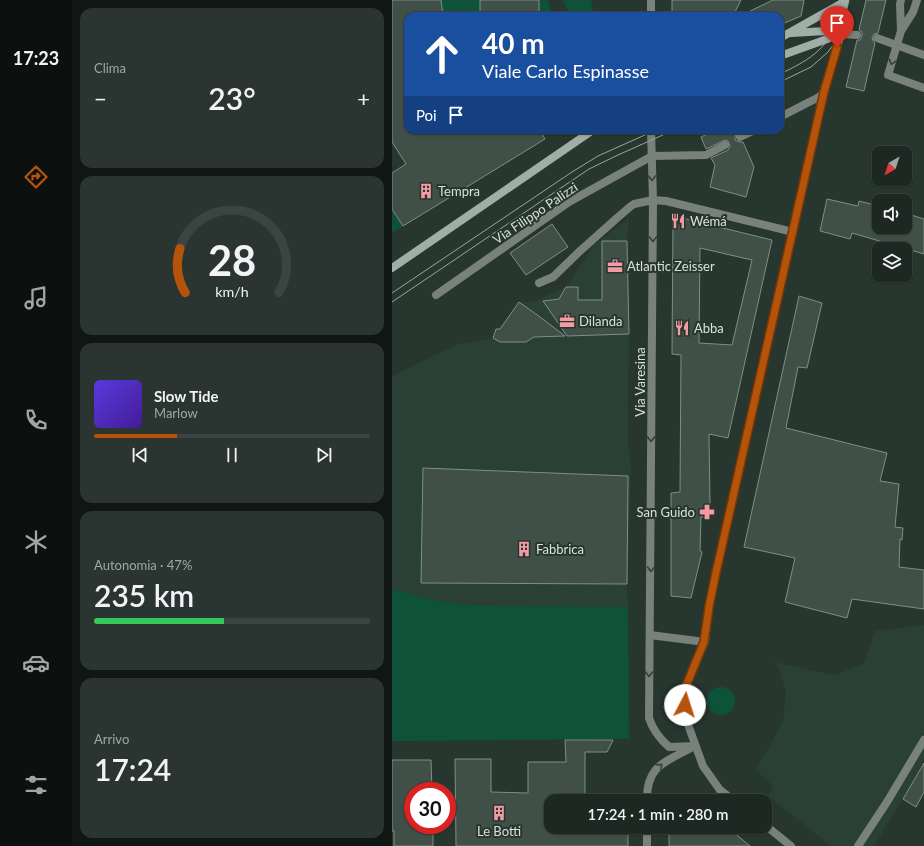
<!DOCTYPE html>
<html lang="it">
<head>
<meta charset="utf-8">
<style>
  body { margin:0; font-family:Lato,sans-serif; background:#2a3430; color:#f1f3f6; height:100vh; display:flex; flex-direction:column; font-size:15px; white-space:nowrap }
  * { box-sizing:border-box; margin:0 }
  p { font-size:13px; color:#a0a6a6 }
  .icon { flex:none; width:22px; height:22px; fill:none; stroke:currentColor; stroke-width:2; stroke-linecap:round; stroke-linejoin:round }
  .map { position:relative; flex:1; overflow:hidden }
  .side { display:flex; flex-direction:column; gap:8px; padding:8px; background:#101613; width:320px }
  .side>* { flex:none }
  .top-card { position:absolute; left:12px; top:12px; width:380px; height:122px; border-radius:12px; box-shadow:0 1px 3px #0004,0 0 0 1px #3b4441; background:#1a4fa0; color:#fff; overflow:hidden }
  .needle { width:26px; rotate:219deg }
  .buttons { position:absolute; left:480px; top:146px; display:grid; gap:8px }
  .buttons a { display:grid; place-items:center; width:40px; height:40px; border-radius:8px; background:#1d2823; box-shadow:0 1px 3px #0004,0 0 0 1px #3b4441; font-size:20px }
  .speed { position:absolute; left:12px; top:782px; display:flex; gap:8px; font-size:20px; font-weight:700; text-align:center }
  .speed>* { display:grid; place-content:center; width:52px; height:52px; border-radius:50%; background:#1d2823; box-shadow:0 1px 3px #0004,0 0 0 1px #3b4441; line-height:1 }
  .speed .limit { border:6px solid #d22; background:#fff; color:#111 }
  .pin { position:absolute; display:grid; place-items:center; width:34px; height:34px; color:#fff; margin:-41px -17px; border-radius:50% 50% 50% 0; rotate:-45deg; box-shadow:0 0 4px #0007 }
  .pin .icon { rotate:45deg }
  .me { position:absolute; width:44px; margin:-22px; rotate:5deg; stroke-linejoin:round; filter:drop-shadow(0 0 3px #0008) }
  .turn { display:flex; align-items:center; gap:14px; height:84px; padding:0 12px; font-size:18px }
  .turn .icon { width:52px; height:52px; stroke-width:2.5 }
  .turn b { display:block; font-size:28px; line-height:34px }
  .then { display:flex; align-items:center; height:38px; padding:0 12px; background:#0003; gap:8px; font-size:15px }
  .big { font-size:30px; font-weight:600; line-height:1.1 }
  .side .widget { flex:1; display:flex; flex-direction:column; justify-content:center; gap:6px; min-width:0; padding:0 14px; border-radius:12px; background:#2a3430 }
  .side .dial { align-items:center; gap:0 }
  .dial svg { height:104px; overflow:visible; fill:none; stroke:#3b4441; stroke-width:7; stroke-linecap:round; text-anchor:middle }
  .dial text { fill:#f1f3f6; stroke:none }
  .song { display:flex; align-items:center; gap:12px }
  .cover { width:48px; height:48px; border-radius:6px; background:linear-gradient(135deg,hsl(250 70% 55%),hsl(260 70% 35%)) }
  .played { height:4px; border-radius:2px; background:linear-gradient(90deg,#b45309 30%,#3b4441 30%) }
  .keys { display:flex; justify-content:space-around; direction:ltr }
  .heat { display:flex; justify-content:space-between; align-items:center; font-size:22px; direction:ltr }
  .charge { height:6px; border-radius:3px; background:linear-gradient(90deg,#34c759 47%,#3b4441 0) }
  .trip { position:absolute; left:152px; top:794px; width:228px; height:40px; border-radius:12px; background:#1d2823; box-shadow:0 1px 3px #0004,0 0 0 1px #3b4441; font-weight:600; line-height:40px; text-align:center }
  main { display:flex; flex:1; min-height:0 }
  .tab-bar { display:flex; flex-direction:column; width:72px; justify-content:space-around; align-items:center; background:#0c100e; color:#a0a6a6 }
  .tab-bar .icon { width:28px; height:28px }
  .tab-bar .active { color:#b45309 }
  .tab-bar b { font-size:18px; color:#f1f3f6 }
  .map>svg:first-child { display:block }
  .built { fill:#2a4036 }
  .green { fill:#0e523a }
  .building { fill:#405048; stroke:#7e8f86; fill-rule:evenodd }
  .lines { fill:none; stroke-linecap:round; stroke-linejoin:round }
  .lane { stroke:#79817d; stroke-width:8 }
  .street { stroke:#79817d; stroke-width:8 }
  .secondary { stroke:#a1ada7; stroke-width:8 }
  .tram { stroke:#9aa5a0; stroke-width:1 }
  .oneway { stroke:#33413b }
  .route-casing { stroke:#753606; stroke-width:10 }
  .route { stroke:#b45309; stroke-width:7 }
  .labels { text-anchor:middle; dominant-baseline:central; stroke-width:4; stroke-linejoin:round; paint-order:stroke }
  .poi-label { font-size:13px; fill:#d7e1dc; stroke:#27362f; text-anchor:start }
  .street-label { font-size:13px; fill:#d7e1dc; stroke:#27362f }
</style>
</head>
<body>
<main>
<nav class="tab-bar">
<b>17:23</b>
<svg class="icon active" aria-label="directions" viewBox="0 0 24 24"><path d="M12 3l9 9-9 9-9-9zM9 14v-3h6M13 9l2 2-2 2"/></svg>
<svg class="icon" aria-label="music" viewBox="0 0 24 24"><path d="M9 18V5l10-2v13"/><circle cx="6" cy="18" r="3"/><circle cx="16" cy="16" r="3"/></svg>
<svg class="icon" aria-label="phone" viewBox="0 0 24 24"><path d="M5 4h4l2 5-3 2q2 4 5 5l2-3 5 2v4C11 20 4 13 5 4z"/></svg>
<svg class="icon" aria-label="climate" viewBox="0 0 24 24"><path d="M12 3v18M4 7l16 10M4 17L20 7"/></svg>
<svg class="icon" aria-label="car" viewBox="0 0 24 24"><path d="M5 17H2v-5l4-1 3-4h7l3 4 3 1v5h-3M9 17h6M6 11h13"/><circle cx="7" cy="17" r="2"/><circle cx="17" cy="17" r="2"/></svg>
<svg class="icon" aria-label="filters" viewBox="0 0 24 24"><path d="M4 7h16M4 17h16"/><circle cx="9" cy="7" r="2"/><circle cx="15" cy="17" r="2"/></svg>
</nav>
<section class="side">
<div class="widget"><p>Clima</p>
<div class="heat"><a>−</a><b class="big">23°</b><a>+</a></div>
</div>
<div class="widget dial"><svg viewBox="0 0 100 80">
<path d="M14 69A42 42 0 1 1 86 69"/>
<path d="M14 69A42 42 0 0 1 10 35" stroke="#b45309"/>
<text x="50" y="56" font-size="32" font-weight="700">28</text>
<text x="50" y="72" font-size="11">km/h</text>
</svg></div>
<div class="widget">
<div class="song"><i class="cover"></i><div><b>Slow Tide</b><p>Marlow</p></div></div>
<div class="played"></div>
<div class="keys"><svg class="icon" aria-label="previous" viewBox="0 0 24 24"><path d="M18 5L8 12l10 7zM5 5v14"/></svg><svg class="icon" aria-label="pause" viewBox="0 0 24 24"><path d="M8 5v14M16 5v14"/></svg><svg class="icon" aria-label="next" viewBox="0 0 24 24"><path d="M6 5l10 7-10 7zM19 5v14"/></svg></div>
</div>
<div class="widget"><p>Autonomia · 47%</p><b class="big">235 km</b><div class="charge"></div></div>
<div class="widget"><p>Arrivo</p><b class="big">17:24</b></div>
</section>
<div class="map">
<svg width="532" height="846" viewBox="0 0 532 846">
  <rect width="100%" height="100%" fill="#27362f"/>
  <path class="built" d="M237,218L235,241L237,334L236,409V440L239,466L235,584L236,607L103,606L73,605L37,599L0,589V376L66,344L101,338L104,329H108L127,302L143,301L174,287L202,245Z
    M532,625V760L511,799L482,846H439L376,796L382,787L363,769L373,754L391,721L394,692L387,669L382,662L442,675L472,664L483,631Z"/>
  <path class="green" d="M49,0H88V16H51Z
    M147,0H156L160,16H147Z
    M171,0H199L201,10L185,16H178Z
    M0,209L11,226L0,233Z
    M0,589L37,599L73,605L103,606L236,607L237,739L0,741Z
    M315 701a14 14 0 1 1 28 0a14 14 0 1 1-28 0Z"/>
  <path class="building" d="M0,0H49L51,16H16V130H148L153,139L11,226L0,209V173L14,164L0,142Z
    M88,0H147V16H88Z
    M280,0H349L341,16H280Z
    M381,0H412L409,16L388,25V16H348Z
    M474,0H494L486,33L482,34L480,37L481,41L483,43L472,91L454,87L465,40H468L470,36V32L467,30Z
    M324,130H345L346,132L343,136V140L347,142H351L362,167L354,197L318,187L323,165L319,158L336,150L338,146L336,141L333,140L314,149L309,137Z
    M435,199L466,206L467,201L487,206V227H513V213L532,219V254L460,233L458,239L428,231Z
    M286,217L380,240L336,438L317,434L318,506H316L317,517H309L308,551L310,552L299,598L279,596V493L288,492L289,355L280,354L281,221ZM308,248L360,260L340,345L307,343Z
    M160,224L176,247L134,275L118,253Z
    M210,241H235L237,334L175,336L151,301L167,299L174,287H186V300H210Z
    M407,296L430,303L415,368L406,367L394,428L495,453L488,481L507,484L503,527L511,528L510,540L508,539L507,567L532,570V609L460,599L455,618L393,602L403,558L352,547Z
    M127,302L148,317L173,336L142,337L134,342H108L101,338L104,329H108Z
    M31,468L236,476L235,584L29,583Z
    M173,740H221L215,752H193V801H159V827H236V846H64L63,759H99V792L136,793V762H174Z
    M0,760H39L40,791H21V825H41V846H2V831H0Z
    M532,763V792L524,807L511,799Z
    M277,827H335L358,846H277Z"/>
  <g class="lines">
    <path class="lane" d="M509,0L508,4L509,31
      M525,0L521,12L509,31L496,75L532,88
      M449,34L465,35
      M485,38L532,55
      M388,117L427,97L432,92
      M348,137L363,130
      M147,283L161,277L188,251L225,218L239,206L242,204L261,200
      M44,295L177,202L260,156L314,155L333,145
      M466,846L495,802L532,740"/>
    <path class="street" d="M259,16V0
      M259,130L261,200L257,718C261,731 268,739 277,747L303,746
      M261,200L274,201L401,232
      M258,635L313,642
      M255,801C254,766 273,762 299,748
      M342,801L328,790L311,766L294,719L292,691L313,642L317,607L323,577L432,89L449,34
      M373,825L399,846
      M255,827V846"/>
    <path class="secondary" d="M400,33L433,31L448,34
      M449,34V15L453,0
      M388,38L452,2
      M388,56L449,34
      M0,268L201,130"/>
    <path class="tram" d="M388,74C413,62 436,50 444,22C446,15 447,7 449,0
      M388,82L419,67L436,52L449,34L457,0
      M0,293L180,172L206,156L264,130
      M0,302L197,169L226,155L282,130"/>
  </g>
  <defs><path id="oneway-chevron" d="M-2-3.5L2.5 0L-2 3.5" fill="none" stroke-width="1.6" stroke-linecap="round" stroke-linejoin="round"/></defs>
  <g class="oneway">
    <use href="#oneway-chevron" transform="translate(500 62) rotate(106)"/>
    <use href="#oneway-chevron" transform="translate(260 178) rotate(88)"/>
    <use href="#oneway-chevron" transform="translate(261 239) rotate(90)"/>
    <use href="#oneway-chevron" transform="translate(259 439) rotate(90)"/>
    <use href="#oneway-chevron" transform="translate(259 569) rotate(90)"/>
    <use href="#oneway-chevron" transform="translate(257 674) rotate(90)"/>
    <use href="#oneway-chevron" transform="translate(268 766) rotate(-42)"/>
  </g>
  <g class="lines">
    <g class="route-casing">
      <path id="route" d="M293,705L292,691L312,642L317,607L323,577L432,92L445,47"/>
    </g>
    <use href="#route" class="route"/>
  </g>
  <defs>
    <g id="building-bare" transform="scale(1.2)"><path d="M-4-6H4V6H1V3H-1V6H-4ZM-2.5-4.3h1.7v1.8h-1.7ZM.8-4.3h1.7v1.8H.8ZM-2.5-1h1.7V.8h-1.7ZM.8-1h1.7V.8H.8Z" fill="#f49aa3" stroke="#27362f" stroke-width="2.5" paint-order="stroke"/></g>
    <g id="restaurant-bare" transform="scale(1.2)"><path d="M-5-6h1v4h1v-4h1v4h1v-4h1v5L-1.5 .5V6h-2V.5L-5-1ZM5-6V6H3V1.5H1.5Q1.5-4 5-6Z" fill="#f49aa3" stroke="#27362f" stroke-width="2.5" paint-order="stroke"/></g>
    <g id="office-bare" transform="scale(1.2)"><path d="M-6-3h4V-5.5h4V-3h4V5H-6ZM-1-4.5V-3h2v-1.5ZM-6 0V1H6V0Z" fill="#f49aa3" stroke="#27362f" stroke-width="2.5" paint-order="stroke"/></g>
    <g id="pharmacy-bare" transform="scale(1.2)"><path d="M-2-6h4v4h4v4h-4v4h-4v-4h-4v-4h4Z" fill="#f49aa3" stroke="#27362f" stroke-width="2.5" paint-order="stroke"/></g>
  </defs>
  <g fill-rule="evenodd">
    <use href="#building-bare" x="34" y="191"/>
    <use href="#restaurant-bare" x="286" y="221"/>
    <use href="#office-bare" x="223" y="266"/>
    <use href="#office-bare" x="175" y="321"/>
    <use href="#restaurant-bare" x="290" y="328"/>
    <use href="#pharmacy-bare" x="315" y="512"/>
    <use href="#building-bare" x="132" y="549"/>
    <use href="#building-bare" x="107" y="813"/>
  </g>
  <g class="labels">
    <g class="poi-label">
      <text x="46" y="191">Tempra</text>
      <text x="298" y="221">Wémá</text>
      <text x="235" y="266">Atlantic Zeisser</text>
      <text x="187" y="321">Dilanda</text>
      <text x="302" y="328">Abba</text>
      <text x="303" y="512" text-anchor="end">San Guido</text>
      <text x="144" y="549">Fabbrica</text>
      <text x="107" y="831" text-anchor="middle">Le Botti</text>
    </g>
    <g class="street-label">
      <text transform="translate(143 213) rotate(-34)">Via Filippo Palizzi</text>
      <text transform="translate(248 382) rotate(-90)">Via Varesina</text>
    </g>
  </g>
</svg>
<div class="buttons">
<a><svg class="needle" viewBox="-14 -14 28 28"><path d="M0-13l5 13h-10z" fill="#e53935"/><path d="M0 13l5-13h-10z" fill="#a0a6a6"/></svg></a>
<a><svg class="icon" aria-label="sound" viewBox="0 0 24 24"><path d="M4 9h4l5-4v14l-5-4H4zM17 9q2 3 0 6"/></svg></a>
<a><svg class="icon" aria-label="layers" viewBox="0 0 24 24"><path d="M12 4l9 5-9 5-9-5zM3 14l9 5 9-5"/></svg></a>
</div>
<div class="speed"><div class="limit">30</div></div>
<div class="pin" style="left:445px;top:47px;background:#d93025"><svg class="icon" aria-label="arrive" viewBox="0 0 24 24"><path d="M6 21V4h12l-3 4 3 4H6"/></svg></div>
<svg class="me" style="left:293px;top:705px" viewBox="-20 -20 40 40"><circle r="19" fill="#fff"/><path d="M0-13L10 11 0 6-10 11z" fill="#b45309"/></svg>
<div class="trip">17:24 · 1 min · 280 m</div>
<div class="top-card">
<div class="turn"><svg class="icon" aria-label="ahead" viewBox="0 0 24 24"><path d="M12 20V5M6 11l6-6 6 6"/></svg><div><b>40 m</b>Viale Carlo Espinasse</div></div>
<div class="then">Poi<svg class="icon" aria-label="arrive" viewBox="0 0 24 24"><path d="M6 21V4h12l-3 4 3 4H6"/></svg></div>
</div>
</div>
</main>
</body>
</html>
